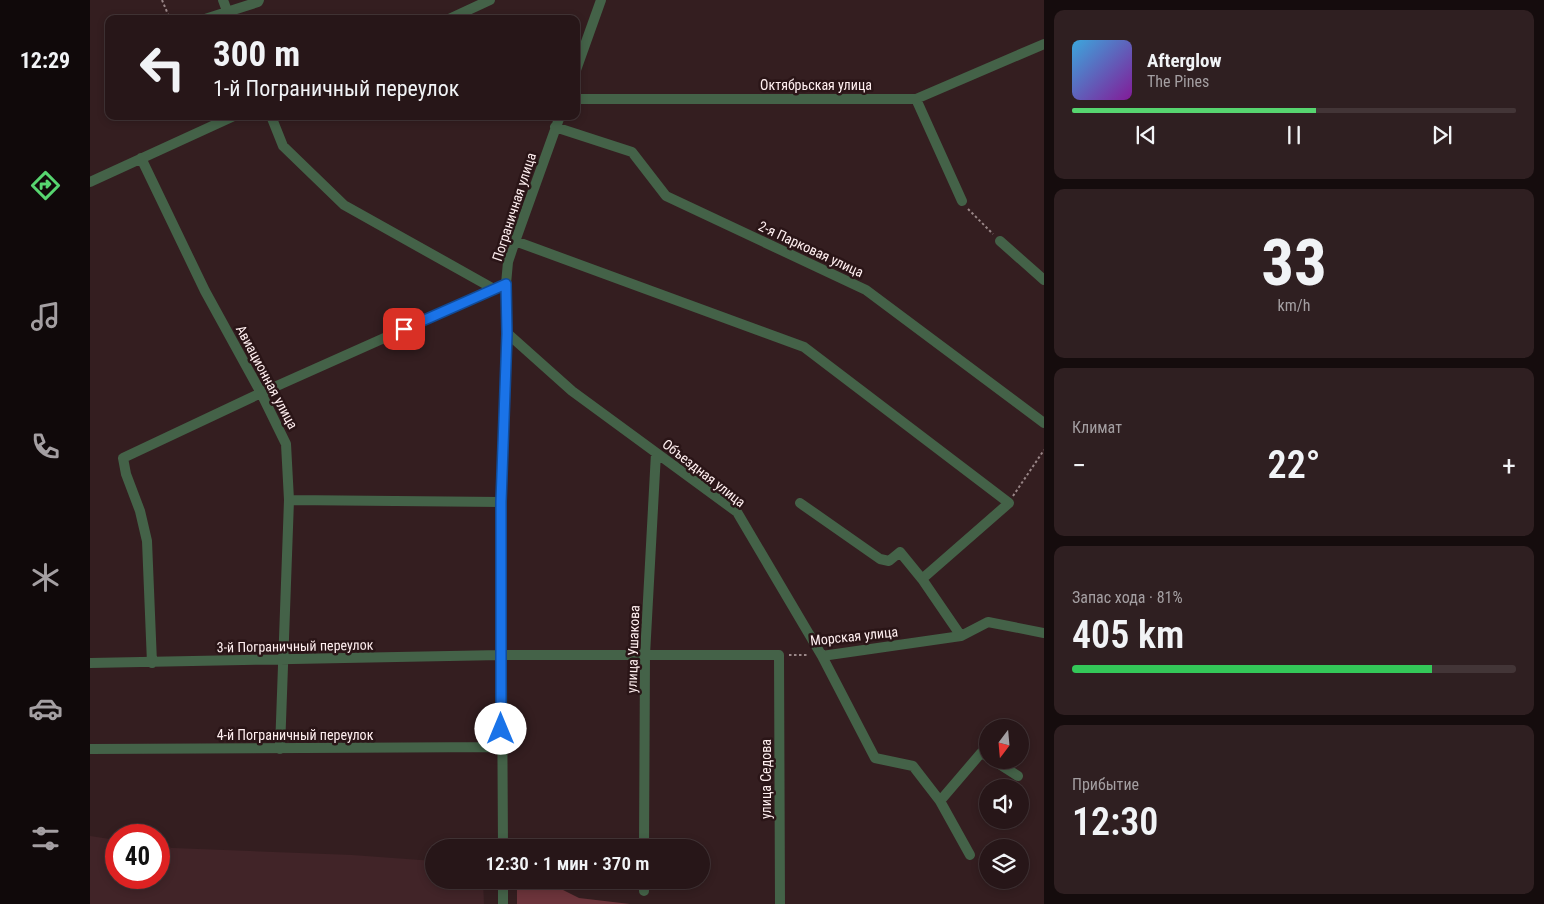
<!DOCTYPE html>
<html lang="ru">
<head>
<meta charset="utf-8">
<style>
  body { margin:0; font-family:"Roboto Condensed",sans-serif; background:#2f1f21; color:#f1f3f6; height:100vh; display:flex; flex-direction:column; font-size:19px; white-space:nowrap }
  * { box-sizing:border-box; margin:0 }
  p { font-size:16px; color:#a49fa2 }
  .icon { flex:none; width:28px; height:28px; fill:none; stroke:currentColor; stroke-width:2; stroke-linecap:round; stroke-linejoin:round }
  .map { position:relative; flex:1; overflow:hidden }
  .sheet { display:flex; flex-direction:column; gap:10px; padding:10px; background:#150c0d; width:500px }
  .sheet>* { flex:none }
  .banner { position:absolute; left:15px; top:15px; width:475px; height:105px; border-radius:10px; box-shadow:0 2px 8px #0003,0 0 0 1px #433537; background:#271618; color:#f1f3f6; overflow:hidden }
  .needle { width:32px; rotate:196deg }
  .tools { position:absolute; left:889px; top:719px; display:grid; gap:10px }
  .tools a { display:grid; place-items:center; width:50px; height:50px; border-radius:50%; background:#271618; box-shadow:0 2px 8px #0003,0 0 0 1px #433537; font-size:25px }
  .speed { position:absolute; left:15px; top:824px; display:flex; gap:10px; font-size:25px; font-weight:700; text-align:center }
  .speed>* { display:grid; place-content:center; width:65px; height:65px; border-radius:50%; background:#271618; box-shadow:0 2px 8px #0003,0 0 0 1px #433537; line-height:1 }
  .speed .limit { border:8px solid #d22; background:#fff; color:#111 }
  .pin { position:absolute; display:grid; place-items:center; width:42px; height:42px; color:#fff; margin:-21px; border-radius:10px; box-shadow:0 2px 8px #0006 }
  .me { position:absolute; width:55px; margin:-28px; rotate:0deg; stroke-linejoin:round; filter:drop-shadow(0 0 4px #0008) }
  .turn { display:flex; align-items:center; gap:18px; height:105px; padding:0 25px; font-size:22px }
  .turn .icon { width:65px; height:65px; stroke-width:2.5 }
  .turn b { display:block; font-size:35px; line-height:42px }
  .big { font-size:38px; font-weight:600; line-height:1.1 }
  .sheet .widget { flex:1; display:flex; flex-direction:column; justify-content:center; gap:8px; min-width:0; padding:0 18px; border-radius:10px; background:#2f1f21 }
  .sheet .dial { align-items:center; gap:0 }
  .dial b { font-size:65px; line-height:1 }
  .song { display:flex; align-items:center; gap:15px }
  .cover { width:60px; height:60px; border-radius:8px; background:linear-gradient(135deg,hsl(200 70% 55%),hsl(290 70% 35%)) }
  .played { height:5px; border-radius:2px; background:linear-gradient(90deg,#57d570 55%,#433537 55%) }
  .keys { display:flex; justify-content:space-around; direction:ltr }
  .heat { display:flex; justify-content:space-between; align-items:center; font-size:28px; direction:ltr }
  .charge { height:8px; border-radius:4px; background:linear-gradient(90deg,#34c759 81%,#433537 0) }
  .trip { position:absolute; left:335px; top:839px; width:285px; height:50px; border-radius:25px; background:#271618; box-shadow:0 2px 8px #0003,0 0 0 1px #433537; font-weight:600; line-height:50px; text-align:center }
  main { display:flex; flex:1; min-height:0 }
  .menu { display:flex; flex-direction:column; width:90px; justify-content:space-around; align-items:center; background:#10090a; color:#a49fa2 }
  .menu .icon { width:35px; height:35px }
  .menu .on { color:#57d570 }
  .menu b { font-size:22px; color:#f1f3f6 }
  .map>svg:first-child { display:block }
  .built { fill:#412428 }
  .green { fill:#6c343b }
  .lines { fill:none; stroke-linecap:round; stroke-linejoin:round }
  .path { stroke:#9a8788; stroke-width:2; stroke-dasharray:2.5 2.5; stroke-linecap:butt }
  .minor { stroke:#446248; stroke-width:10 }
  .route-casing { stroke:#114b97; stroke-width:12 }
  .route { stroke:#1a73e8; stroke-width:9 }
  .labels { text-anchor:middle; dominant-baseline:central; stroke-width:5; stroke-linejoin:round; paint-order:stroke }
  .street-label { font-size:14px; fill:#ffeff0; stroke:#2a1517 }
</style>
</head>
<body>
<main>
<nav class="menu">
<b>12:29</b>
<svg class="icon on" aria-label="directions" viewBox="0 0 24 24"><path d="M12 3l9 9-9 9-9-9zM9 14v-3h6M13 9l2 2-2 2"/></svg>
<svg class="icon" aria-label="music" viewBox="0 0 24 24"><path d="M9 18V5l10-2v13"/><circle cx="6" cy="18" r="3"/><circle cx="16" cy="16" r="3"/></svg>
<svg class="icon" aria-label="phone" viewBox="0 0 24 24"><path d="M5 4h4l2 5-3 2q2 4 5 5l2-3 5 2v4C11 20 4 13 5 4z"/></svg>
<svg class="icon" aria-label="climate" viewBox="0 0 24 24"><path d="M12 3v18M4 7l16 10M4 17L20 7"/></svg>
<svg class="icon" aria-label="car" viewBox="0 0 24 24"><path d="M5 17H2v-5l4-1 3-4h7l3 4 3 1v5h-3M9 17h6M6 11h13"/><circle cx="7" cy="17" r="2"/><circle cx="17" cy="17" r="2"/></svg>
<svg class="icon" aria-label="filters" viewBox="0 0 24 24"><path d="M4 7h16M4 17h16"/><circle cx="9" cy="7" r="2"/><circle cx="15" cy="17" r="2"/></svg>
</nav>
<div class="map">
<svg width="954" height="904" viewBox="0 0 954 904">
  <rect width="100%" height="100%" fill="#341e20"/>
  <path class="built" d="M0,836L26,840V878H69V846L83,848L262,855L344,861V880H393L394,904H0Z"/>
  <path class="green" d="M427,880H453L489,898L540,904H427Z"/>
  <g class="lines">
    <path class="path" d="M72,0L80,19
      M878,209L903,234
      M923,496L954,450
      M699,655H719"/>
    <path class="minor" d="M133,0L140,19
      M115,19L168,2L169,0
      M359,19L400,0
      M486,70L511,0
      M486,99H826L954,44
      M826,99L872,201
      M181,116L193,146L254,205L404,289
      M465,127L542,152L576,196L776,290L954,423
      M51,158L115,291L171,393L196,444L199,500L190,749
      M0,182L144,116
      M425,241L714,347L919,503L832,579L871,636L732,656
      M910,241L954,280
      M417,333L482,391L647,512L732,656L785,758L823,766L850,801L880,855
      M199,500L411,502
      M710,503L790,559L799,561L810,552L832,579
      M871,636L898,622L954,633
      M0,663L411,655H689L690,904
      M62,663L57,541L50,511L36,474L33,458L171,393L404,289L416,284
      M0,749L411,747
      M903,760L928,776
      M850,801L891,753L898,757
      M413,848L411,502L417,333L416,284L418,262L423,247L470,116
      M554,848L555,655L566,453
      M413,880V904
      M554,891V880"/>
  </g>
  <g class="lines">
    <g class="route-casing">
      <path id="route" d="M314,329L416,284L417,334L411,502V729"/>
    </g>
    <use href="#route" class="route"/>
  </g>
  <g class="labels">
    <g class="street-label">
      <text x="726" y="85">Октябрьская улица</text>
      <text transform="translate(424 207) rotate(-72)">Пограничная улица</text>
      <text transform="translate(721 249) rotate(25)">2-я Парковая улица</text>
      <text transform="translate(177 377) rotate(62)">Авиационная улица</text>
      <text transform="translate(614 473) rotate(38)">Объездная улица</text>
      <text transform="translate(764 636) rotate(-6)">Морская улица</text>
      <text transform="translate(205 646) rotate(-1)">3-й Пограничный переулок</text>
      <text transform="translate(543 649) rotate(-88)">улица Ушакова</text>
      <text x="205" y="735">4-й Пограничный переулок</text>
      <text transform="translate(676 779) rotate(-90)">улица Седова</text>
    </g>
  </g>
</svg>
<div class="tools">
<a><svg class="needle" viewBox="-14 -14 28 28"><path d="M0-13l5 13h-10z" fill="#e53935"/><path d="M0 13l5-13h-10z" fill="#a49fa2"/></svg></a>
<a><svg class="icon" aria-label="sound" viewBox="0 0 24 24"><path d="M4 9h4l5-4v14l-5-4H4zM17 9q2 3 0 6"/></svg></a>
<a><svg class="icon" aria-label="layers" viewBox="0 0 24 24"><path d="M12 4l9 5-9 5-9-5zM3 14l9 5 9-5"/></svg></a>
</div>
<div class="speed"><div class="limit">40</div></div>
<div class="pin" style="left:314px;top:329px;background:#d93025"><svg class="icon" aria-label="arrive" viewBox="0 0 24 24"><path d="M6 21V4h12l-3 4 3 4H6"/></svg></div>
<svg class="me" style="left:411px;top:729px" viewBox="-20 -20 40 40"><circle r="19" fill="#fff"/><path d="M0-13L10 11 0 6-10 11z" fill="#1a73e8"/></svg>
<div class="trip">12:30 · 1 мин · 370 m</div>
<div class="banner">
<div class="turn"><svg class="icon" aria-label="left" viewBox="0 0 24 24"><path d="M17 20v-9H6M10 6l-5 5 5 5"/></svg><div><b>300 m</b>1-й Пограничный переулок</div></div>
</div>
</div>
<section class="sheet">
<div class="widget">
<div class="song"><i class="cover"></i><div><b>Afterglow</b><p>The Pines</p></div></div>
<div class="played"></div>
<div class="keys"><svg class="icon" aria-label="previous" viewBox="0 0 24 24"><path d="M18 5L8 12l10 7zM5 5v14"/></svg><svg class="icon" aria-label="pause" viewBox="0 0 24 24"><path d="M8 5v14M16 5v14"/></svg><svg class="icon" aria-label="next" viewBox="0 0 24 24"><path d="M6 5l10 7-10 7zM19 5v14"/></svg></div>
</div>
<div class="widget dial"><b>33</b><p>km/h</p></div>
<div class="widget"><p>Климат</p>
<div class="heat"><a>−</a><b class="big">22°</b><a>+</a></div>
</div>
<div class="widget"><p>Запас хода · 81%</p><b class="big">405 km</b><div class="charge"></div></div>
<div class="widget"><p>Прибытие</p><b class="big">12:30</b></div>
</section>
</main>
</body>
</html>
